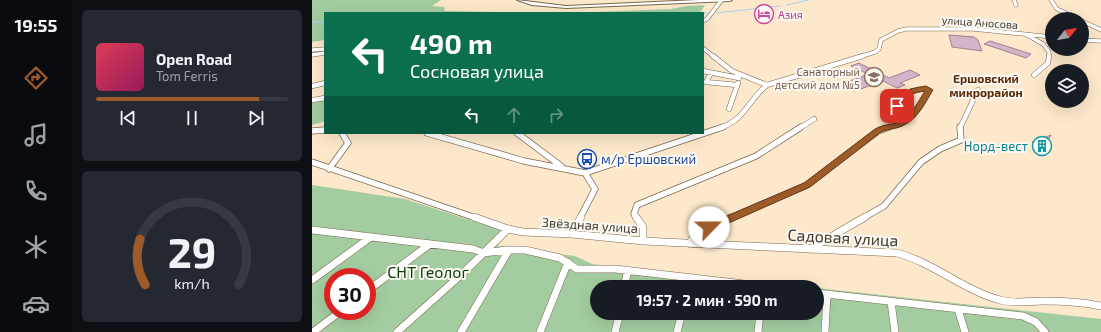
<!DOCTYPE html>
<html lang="ru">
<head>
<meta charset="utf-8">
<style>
  body { margin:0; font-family:"Exo 2",sans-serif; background:#242831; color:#f1f3f6; height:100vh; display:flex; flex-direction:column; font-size:15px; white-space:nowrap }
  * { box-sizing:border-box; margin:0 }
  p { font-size:13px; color:#9ea1a6 }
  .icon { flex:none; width:22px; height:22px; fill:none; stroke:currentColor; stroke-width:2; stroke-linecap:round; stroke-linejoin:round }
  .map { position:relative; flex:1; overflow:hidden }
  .side { display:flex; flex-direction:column; gap:10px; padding:10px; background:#0d0f14; width:240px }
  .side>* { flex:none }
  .guide { position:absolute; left:12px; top:12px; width:380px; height:122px; border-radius:0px; box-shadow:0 4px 16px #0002; background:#0b6e4f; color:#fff; overflow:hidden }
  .needle { width:26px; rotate:59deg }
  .controls { position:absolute; left:733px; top:12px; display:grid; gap:8px }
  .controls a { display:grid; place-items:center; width:44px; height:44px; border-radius:50%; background:#171b24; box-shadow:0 4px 16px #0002; font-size:20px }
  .speed { position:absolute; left:12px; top:268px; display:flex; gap:8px; font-size:20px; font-weight:700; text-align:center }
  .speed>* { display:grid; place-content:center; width:52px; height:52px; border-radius:50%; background:#171b24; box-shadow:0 4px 16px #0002; line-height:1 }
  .speed .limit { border:6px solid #d22; background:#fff; color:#111 }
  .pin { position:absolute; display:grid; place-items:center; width:34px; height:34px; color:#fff; margin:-17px; border-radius:8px; box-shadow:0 2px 6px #0006 }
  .me { position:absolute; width:44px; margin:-22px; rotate:67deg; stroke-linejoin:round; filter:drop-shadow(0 0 3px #0008) }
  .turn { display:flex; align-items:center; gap:14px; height:84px; padding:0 20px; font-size:18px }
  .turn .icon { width:52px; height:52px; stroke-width:2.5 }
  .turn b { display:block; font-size:28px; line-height:34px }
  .lanes { display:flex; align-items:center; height:38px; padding:0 20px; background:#0003; justify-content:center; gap:20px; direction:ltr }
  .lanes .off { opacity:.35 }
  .side .card { flex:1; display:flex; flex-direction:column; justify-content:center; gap:6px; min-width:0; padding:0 14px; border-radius:6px; background:#242831 }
  .side .dial { align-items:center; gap:0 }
  .dial svg { height:104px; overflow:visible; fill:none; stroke:#363941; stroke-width:7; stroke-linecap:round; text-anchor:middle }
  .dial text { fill:#f1f3f6; stroke:none }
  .song { display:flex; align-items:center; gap:12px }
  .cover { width:48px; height:48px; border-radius:6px; background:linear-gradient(135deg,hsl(350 70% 55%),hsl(330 70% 35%)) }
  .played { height:4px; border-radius:2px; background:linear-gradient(90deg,#9d5b29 85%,#363941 85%) }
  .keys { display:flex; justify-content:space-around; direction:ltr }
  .trip { position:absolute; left:278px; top:280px; width:234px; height:40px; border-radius:20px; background:#171b24; box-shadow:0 4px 16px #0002; font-weight:700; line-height:40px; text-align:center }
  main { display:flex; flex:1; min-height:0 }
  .tabs { display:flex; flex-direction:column; width:72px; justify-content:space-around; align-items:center; background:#090b0e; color:#9ea1a6 }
  .tabs .icon { width:28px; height:28px }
  .tabs .on { color:#9d5b29 }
  .tabs b { font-size:18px; color:#f1f3f6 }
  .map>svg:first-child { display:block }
  .green { fill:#a3cda0; fill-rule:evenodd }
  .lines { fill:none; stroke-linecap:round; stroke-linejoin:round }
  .stream { stroke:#a1d2f5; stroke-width:1 }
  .building { fill:#d3b4c9; stroke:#9e8295 }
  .minor-far3-casing { stroke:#7a684e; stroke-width:4.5 }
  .minor-far2-casing { stroke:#7a684e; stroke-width:5.5 }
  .minor-far1-casing { stroke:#7a684e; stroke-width:7 }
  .minor-casing { stroke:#7a684e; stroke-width:8 }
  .secondary-casing { stroke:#7a684e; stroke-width:2 }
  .minor-far3 { stroke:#fff; stroke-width:3.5 }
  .minor-far2 { stroke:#fff; stroke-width:4.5 }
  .minor-far1 { stroke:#fff; stroke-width:5.5 }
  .minor { stroke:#fff; stroke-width:7 }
  .secondary { fill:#fff; fill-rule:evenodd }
  .route { fill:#9d5b29; stroke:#663b1b }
  .labels { text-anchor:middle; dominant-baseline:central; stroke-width:4; stroke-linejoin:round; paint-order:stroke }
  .far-hotel-label { font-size:11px; fill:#b23c85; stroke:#fcf8f2; text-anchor:start }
  .far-street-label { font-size:11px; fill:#443b30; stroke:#fcf8f2 }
  .far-education-label { font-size:11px; fill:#785e54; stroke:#fcf8f2; text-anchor:end }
  .far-neighbourhood-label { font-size:12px; font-weight:bold; fill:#592c07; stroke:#fcf8f2 }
  .culture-label { font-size:13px; fill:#0d838f; stroke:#fcf8f2; text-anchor:end }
  .transit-label { font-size:13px; fill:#164399; stroke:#fcf8f2; text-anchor:start }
  .street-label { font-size:13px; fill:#443b30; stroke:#fcf8f2 }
  .near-street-label { font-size:16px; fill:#443b30; stroke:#fcf8f2 }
  .near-park-label { font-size:16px; fill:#0b3f0c; stroke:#fcf8f2 }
</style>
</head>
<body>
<main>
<nav class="tabs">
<b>19:55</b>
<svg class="icon on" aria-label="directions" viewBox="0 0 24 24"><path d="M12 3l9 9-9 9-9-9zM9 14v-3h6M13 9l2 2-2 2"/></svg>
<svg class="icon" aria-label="music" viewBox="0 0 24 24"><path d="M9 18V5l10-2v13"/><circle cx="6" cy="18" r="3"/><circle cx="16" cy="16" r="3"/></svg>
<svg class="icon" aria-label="phone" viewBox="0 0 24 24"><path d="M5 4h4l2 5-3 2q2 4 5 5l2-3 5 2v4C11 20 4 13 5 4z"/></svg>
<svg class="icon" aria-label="climate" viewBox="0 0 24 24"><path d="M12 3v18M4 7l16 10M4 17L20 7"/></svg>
<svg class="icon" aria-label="car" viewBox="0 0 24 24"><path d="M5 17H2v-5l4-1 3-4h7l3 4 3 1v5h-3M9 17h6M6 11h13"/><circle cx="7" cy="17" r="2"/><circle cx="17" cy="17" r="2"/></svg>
</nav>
<section class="side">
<div class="card">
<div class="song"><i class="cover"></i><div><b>Open Road</b><p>Tom Ferris</p></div></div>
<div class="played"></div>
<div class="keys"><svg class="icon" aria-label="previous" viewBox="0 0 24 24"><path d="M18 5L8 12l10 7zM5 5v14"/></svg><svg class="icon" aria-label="pause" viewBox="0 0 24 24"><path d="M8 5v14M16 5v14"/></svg><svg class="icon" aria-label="next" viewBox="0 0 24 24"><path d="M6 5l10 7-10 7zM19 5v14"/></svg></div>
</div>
<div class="card dial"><svg viewBox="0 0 100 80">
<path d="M14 69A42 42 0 1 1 86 69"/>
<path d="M14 69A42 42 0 0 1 10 34" stroke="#9d5b29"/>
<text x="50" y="56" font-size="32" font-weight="700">29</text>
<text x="50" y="72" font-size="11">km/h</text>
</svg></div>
</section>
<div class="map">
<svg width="789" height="332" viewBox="0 0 789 332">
  <rect width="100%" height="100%" fill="#fde8cb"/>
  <path class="green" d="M0,0H129L120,6L132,7L133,11L230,13H13V40L0,42Z
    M393,5L388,13H258L359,9L374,6Z
    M13,100V121L0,125V103Z
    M0,185L93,199L189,230L186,246L263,256L280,264L495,287H285V313H505V288L789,319V332H0ZM21,277H55V311H21Z"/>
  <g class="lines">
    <path class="stream" d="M474,5L497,0
      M391,13H395
      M404,13L468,6
      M0,22H13"/>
  </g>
  <path class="building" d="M637,35L662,37L666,40L670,51L640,47Z
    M678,41L719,54L714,58L672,44Z
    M547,63L577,78L598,70L608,75L588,83L593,85L585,88L571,81L543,91L530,84L556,74L539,66Z
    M739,135L731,149L720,142Z"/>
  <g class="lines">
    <g class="minor-far3-casing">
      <path id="minor-far3" d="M702,0L704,5
        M739,0L745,9L767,19
        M391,21L395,19L409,1
        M770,21L789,30
        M715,35L731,44L737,52V57
        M770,40L789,41
        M391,48L402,57
        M0,50L13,49
        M0,55L13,53
        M547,57L563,52L567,49L569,40L586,31L594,29H661L740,37"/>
    </g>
    <g class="minor-far2-casing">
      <path id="minor-far2" d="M401,56L420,71L455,85L551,56
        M391,71L427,78
        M399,73L394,82L425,85
        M722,75L736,63L737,56
        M0,86L13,83
        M0,100L13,98
        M417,109L426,83
        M408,128C433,120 437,99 455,85
        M488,128L502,119
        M573,128C578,127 584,126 589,124C602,118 612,103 617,90C603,86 594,96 585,105
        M648,128L666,90"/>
    </g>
    <g class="minor-far1-casing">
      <path id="minor-far1" d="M0,131L13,130
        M115,133L212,161L273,173
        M205,133L249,166
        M0,162L164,218
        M17,169L36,143L30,133
        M273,173L411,127
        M268,218L283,189L273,173
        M325,218L322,214L325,205L444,156L489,127
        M418,218L495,185L566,131L577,127
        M551,218L572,206L609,162L628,149L649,140L648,127"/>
    </g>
    <g class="minor-casing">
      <path id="minor" d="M162,217L196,229L211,232L260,234L331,241V227L324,217
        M0,230L161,249L172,253L194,250H213L248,258L265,269H303L458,287
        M260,234L269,217
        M331,241L585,253C622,263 651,290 688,300C702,304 717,301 731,301C750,301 770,302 789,306
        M378,244C383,228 407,223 421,217
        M498,249L553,217
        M0,280L59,237
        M312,287L316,270
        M377,287L380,278
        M55,291L118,244
        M505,293L711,316L724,322L733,332
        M579,302L583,332
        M646,309L653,332
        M1,332L29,311
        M85,332L150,274L196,229
        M149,332L197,250
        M228,332L256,262
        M303,332L308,313
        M365,332L370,313
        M446,332L448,313
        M513,332L515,294"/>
    </g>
    <g class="secondary-casing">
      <path id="secondary" d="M205,0L254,6L386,0H420L418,1L254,8L220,5Z"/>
    </g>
    <use href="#minor-far3" class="minor-far3"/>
    <use href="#minor-far2" class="minor-far2"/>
    <use href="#minor-far1" class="minor-far1"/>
    <use href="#minor" class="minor"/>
    <use href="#secondary" class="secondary"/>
  </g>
  <path class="route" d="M614,86L621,90C612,104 606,119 590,126C583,129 576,129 569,132L498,187L401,230H394L392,227L394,225L492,183L563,129C570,125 576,125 584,123C599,118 605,103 613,91L602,93L588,107H582L581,106L598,89Z"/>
  <defs>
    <g id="hotel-ring" transform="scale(1)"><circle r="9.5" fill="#fcf8f2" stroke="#d1479c" stroke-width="1.5"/><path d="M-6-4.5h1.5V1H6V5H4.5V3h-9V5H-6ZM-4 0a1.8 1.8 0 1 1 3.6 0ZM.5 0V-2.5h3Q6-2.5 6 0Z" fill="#d1479c"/></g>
    <g id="school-ring" transform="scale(1)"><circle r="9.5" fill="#fcf8f2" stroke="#8d6e63" stroke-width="1.5"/><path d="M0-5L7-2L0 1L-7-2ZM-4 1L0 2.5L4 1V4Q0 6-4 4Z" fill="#8d6e63"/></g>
    <g id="building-ring" transform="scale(1)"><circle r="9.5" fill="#fcf8f2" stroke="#0f9aa8" stroke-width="1.5"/><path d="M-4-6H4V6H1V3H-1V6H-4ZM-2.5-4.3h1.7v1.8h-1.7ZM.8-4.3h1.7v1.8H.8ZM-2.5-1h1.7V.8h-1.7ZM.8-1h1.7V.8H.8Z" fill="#0f9aa8"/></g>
    <g id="bus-ring" transform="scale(1)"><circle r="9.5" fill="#fcf8f2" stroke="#1a4fb4" stroke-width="1.5"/><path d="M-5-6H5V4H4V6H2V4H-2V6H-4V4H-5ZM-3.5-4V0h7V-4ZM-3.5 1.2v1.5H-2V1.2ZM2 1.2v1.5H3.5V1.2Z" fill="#1a4fb4"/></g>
  </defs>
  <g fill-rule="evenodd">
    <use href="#hotel-ring" x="452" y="14"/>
    <use href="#school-ring" x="562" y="77"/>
    <use href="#building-ring" x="730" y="146"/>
    <use href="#bus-ring" x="275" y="159"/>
  </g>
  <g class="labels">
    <g class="far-hotel-label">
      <text x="466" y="14">Азия</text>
    </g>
    <g class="far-street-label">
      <text transform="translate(668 22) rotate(4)">улица Аносова</text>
    </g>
    <g class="far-education-label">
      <text x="548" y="71">Санаторный<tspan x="548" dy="13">детский дом №5</tspan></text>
    </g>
    <g class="far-neighbourhood-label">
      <text x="674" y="78">Ершовский<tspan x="674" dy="14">микрорайон</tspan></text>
    </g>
    <g class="culture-label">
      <text x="716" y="146">Норд-вест</text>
    </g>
    <g class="transit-label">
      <text x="289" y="159">м/р Ершовский</text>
    </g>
    <g class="street-label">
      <text transform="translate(278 225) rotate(4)">Звёздная улица</text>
    </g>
    <g class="near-street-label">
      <text transform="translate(531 237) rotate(3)">Садовая улица</text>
    </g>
    <g class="near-park-label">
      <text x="116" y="271">СНТ Геолог</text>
    </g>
  </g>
</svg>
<div class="controls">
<a><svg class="needle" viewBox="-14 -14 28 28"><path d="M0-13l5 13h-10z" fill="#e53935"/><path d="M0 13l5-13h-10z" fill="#9ea1a6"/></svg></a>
<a><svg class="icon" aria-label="layers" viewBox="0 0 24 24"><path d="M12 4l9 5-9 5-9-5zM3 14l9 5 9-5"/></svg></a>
</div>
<div class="speed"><div class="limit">30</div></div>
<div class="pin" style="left:585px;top:106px;background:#d93025"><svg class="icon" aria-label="arrive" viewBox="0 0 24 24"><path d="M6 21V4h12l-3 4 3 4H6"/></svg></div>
<svg class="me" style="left:397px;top:227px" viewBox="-20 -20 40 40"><circle r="19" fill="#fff"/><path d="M0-13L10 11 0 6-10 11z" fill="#9d5b29"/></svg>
<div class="trip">19:57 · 2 мин · 590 m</div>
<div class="guide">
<div class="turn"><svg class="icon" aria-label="left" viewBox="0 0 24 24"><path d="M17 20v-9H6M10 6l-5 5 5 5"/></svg><div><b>490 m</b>Сосновая улица</div></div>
<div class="lanes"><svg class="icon" aria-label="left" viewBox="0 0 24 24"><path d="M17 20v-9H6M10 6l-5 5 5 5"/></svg><svg class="icon off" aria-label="ahead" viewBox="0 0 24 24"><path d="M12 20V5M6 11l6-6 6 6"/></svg><svg class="icon off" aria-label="right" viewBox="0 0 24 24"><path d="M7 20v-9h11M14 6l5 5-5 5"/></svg></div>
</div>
</div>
</main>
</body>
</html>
